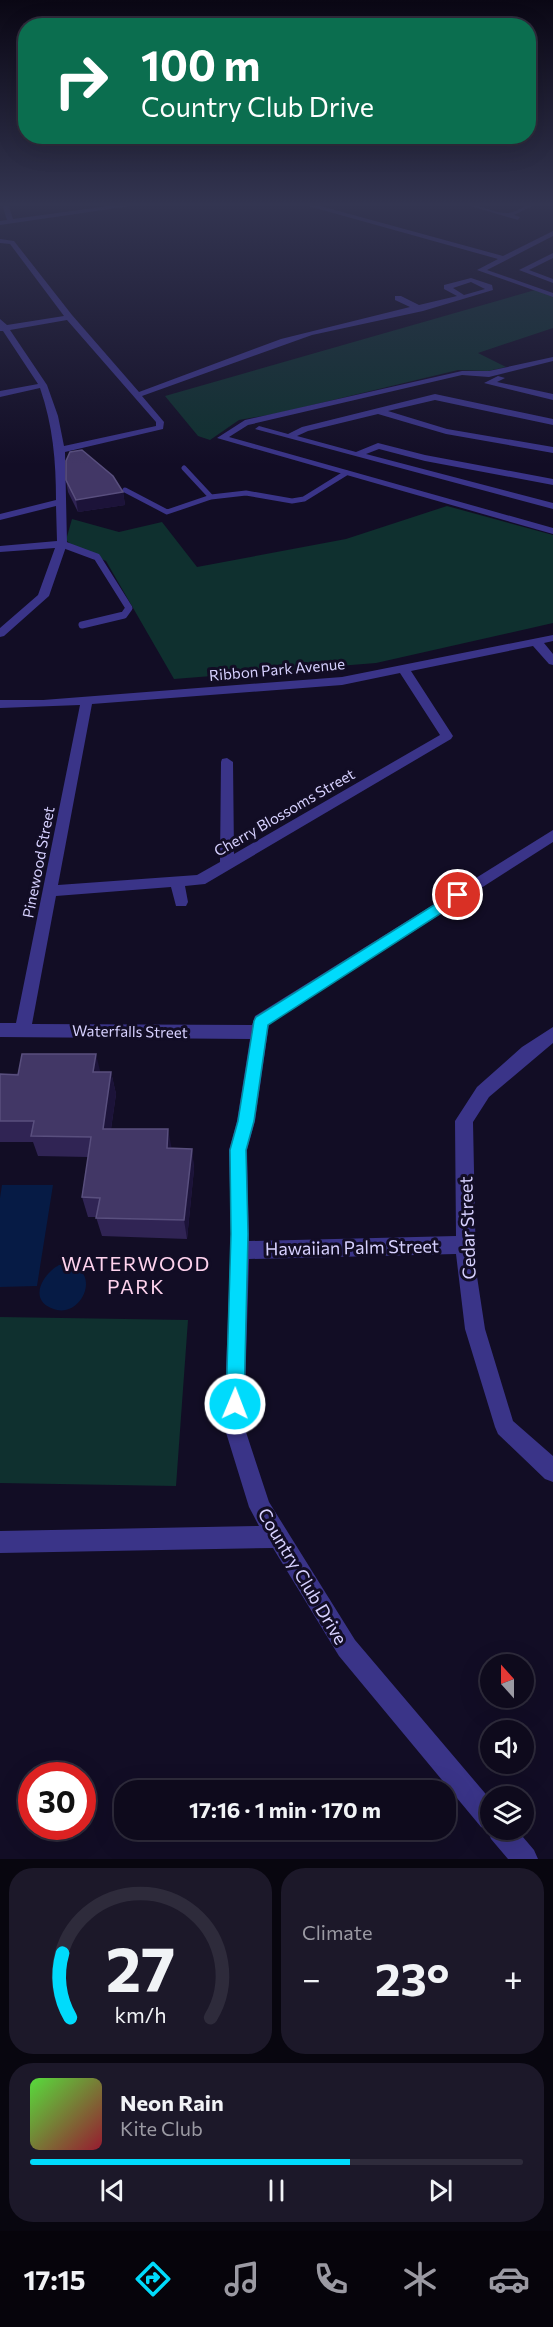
<!DOCTYPE html>
<html lang="en">
<head>
<meta charset="utf-8">
<style>
  body { margin:0; font-family:Commissioner,sans-serif; background:#1c1829; color:#f1f3f6; height:100vh; display:flex; flex-direction:column; font-size:22px; white-space:nowrap }
  * { box-sizing:border-box; margin:0 }
  p { font-size:20px; color:#9b9aa3 }
  .icon { flex:none; width:33px; height:33px; fill:none; stroke:currentColor; stroke-width:2; stroke-linecap:round; stroke-linejoin:round }
  .map { position:relative; height:1859px; overflow:hidden }
  .side { display:flex; flex-direction:column; gap:9px; padding:9px; background:#08060f; flex:1 }
  .side>* { flex:none }
  .banner { position:absolute; left:18px; top:18px; width:518px; height:126px; border-radius:24px; box-shadow:0 6px 24px #0002,0 0 0 2px #2e2b3b; background:#0b6e4f; color:#fff; overflow:hidden }
  .needle { width:39px; rotate:339deg }
  .tools { position:absolute; left:480px; top:1654px; display:grid; gap:12px }
  .tools a { display:grid; place-items:center; width:54px; height:54px; border-radius:50%; background:#0e0a1c; box-shadow:0 6px 24px #0002,0 0 0 2px #2e2b3b; font-size:30px }
  .speed { position:absolute; left:18px; top:1762px; display:flex; gap:12px; font-size:30px; font-weight:700; text-align:center }
  .speed>* { display:grid; place-content:center; width:78px; height:78px; border-radius:50%; background:#0e0a1c; box-shadow:0 6px 24px #0002,0 0 0 2px #2e2b3b; line-height:1 }
  .speed .limit { border:9px solid #d22; background:#fff; color:#111 }
  .pin { position:absolute; display:grid; place-items:center; width:51px; height:51px; color:#fff; margin:-26px; border:3px solid #fff; border-radius:50%; box-shadow:0 2px 6px #0007 }
  .me { position:absolute; width:66px; margin:-33px; rotate:1deg; stroke-linejoin:round; filter:drop-shadow(0 0 4px #0008) }
  .turn { display:flex; align-items:center; gap:21px; height:126px; padding:0 24px; font-size:27px }
  .turn .icon { width:78px; height:78px; stroke-width:2.5 }
  .turn b { display:block; font-size:42px; line-height:51px }
  .big { font-size:45px; font-weight:700; line-height:1.1 }
  .side .card { flex:1; display:flex; flex-direction:column; justify-content:center; gap:9px; min-width:0; padding:0 21px; border-radius:24px; background:#1c1829 }
  .side .dial { align-items:center; gap:0 }
  .dial svg { height:156px; overflow:visible; fill:none; stroke:#2e2b3b; stroke-width:7; stroke-linecap:round; text-anchor:middle }
  .dial text { fill:#f1f3f6; stroke:none }
  .song { display:flex; align-items:center; gap:18px }
  .cover { width:72px; height:72px; border-radius:9px; background:linear-gradient(135deg,hsl(110 70% 55%),hsl(350 70% 35%)) }
  .played { height:6px; border-radius:3px; background:linear-gradient(90deg,#00dbfc 65%,#2e2b3b 65%) }
  .keys { display:flex; justify-content:space-around; direction:ltr }
  .heat { display:flex; justify-content:space-between; align-items:center; font-size:33px; direction:ltr }
  .side .tiles { flex:1; display:grid; gap:9px; grid-template-columns:1fr 1fr }
  .card:last-child { grid-column:span 2 }
  .trip { position:absolute; left:114px; top:1780px; width:342px; height:60px; border-radius:24px; background:#0e0a1c; box-shadow:0 6px 24px #0002,0 0 0 2px #2e2b3b; font-weight:700; line-height:60px; text-align:center }
  .menu { display:flex; height:96px; justify-content:space-around; align-items:center; background:#06040b; color:#9b9aa3 }
  .menu .icon { width:42px; height:42px }
  .menu .current { color:#00dbfc }
  .menu b { font-size:27px; color:#f1f3f6 }
  .map>svg:first-child { display:block }
  .green { fill:#0f302f }
  .water { fill:#061b45 }
  .lines { fill:none; stroke-linecap:round; stroke-linejoin:round }
  .lane-far1 { stroke:#3a3488; stroke-width:5 }
  .lane { stroke:#3a3488; stroke-width:7 }
  .street { fill:#3a3488; fill-rule:evenodd }
  .wall { fill:#302454 }
  .shaded-wall { fill:#1c1339 }
  .building { fill:#423766; stroke:#594f7e; stroke-width:1.5 }
  .route { fill:#00dbfc; stroke:#008ea4; stroke-width:1.5 }
  .labels { text-anchor:middle; dominant-baseline:central; stroke-width:6; stroke-linejoin:round; paint-order:stroke }
  .street-label { font-size:15px; fill:#d7d1ff; stroke:#120d25 }
  .near-street-label { font-size:18px; fill:#d7d1ff; stroke:#120d25 }
  .near-neighbourhood-label { font-size:20px; letter-spacing:1.5px; fill:#ffd3ee; stroke:#120d25 }
</style>
</head>
<body>
<div class="map">
<svg width="553" height="1859" viewBox="0 0 553 1859">
  <rect width="100%" height="100%" fill="#120d25"/>
  <path class="green" d="M535,290L553,296V328L478,353L506,367L488,371L458,370L279,413L239,420L210,440L198,436L165,396Z
    M447,506L553,535V623L376,663L174,679L106,561L74,547L66,540L72,519L119,532L162,522L197,567L346,539Z
    M0,1317L188,1320L176,1486L0,1483Z"/>
  <path class="water" d="M2,1185H53L37,1286L0,1287V1198Z
    M59,1265C106,1262 84,1323 51,1308C28,1298 44,1273 59,1265Z"/>
  <g class="lines">
    <path class="lane-far1" d="M184,468L211,497
      M125,490L167,512L211,497L246,493L292,501L304,499L346,473"/>
    <path class="lane" d="M62,544L97,557L129,608L124,615L82,625"/>
    <path class="street" d="M2,204H8L13,219L123,204H144L0,225V221L7,220Z
      M301,204H313L503,256L553,231V236L487,270L553,293V297L477,270L498,259Z
      M464,204C478,204 497,214 508,213C518,212 525,204 536,204L514,215L520,217L518,220Z
      M0,239L14,241L72,315L139,392L281,339L410,307L395,300V296H401L419,305L457,296L444,289V285L471,278L492,285L493,290L423,311L312,335L142,396L164,422L163,429L65,452L67,544L49,596L4,636L0,637V628L38,595L55,548L0,552V546L57,541L56,506L0,520V514L56,500C56,461 53,426 40,388L0,397V391L38,384L3,331H0V319L7,325L64,316L10,244L0,243ZM471,282L485,289L464,295L453,288ZM67,320L156,422V426L64,446L58,416L47,385L10,330Z
      M553,253V258L529,270L553,279V283L519,270Z
      M553,357V361L489,377L462,375L248,425L229,437L553,528V534L217,438L245,420L462,371H489Z
      M498,376L505,378L497,382L553,394V400L484,383Z
      M435,394L553,419V425L435,400L388,411L447,429L553,447V453L446,434L378,414L308,431L297,436L356,452L378,443L425,455L553,479V485L425,461L379,449L366,454L553,503V509L255,429L259,426L288,434L302,427Z
      M553,635V641L544,643L553,654V665L549,664L533,646L411,671L453,736L451,739L205,884L185,886L188,902L186,906H176L171,887L56,896L32,1024L252,1025L255,1016L553,830V842L269,1024L255,1121L247,1150L249,1241L456,1236L455,1121L477,1087L522,1047L553,1027V1043L489,1097L473,1122L476,1270L485,1329L513,1421L553,1456V1482L545,1479L498,1434L495,1427L465,1329L456,1254L249,1259L244,1426L269,1502L355,1640L490,1799V1830H517L534,1850L538,1859H508L491,1839L487,1830L481,1827L339,1656L273,1548L0,1553V1531L259,1526L249,1507L224,1426L231,1234L229,1150L237,1121L250,1039L0,1037V1023H16L80,705L0,708V700H43L342,677ZM400,673L440,735L234,854L233,762L227,758L222,759L221,762L220,862L197,875L58,885L92,704L342,685Z"/>
  </g>
  <path class="wall" d="M66,480L123,492L125,505L78,512L68,492Z
    M100,1072H111L116,1094L111,1129L171,1149H192L194,1169L187,1239L102,1236L96,1217H88L82,1197L88,1157L38,1156L33,1142H0V1074Z"/>
  <path class="shaded-wall" d="M123,492L125,505L78,512L76,500Z
    M96,1054L101,1075L93,1072Z
    M111,1072L116,1094L108,1149L103,1129Z
    M168,1129L172,1150L167,1148Z
    M192,1149L194,1169L187,1239L184,1220Z"/>
  <path class="building" d="M82,450L113,476L123,492L76,500L66,480V461L70,452Z
    M22,1054H96L93,1072H111L103,1129H168L167,1148L192,1149L184,1220L96,1218L100,1198L82,1197L91,1137L31,1136L34,1121H0V1074L18,1075Z"/>
  <linearGradient id="sky" x2="0" y2="1"><stop stop-color="#0a0714"/><stop offset="0.44" stop-color="#333551"/><stop offset="1" stop-color="#333551" stop-opacity="0"/></linearGradient>
  <rect width="553" height="465" fill="url(#sky)"/>
  <path class="route" d="M458,890L465,895L463,899L268,1025L254,1121L246,1150L248,1234L244,1404L242,1410L235,1413L228,1410L226,1404L231,1234L230,1150L238,1121L254,1021L256,1017Z"/>
  <g class="labels">
    <g class="street-label">
      <text transform="translate(277 669) rotate(-5)">Ribbon Park Avenue</text>
      <text transform="translate(284 812) rotate(-30)">Cherry Blossoms Street</text>
      <text transform="translate(38 862) rotate(-79)">Pinewood Street</text>
      <text transform="translate(130 1031) rotate(1)">Waterfalls Street</text>
    </g>
    <g class="near-street-label">
      <text transform="translate(467 1228) rotate(-92)">Cedar Street</text>
      <text transform="translate(352 1247) rotate(-1)">Hawaiian Palm Street</text>
      <text transform="translate(303 1576) rotate(59)">Country Club Drive</text>
    </g>
    <g class="near-neighbourhood-label">
      <text x="136" y="1263">WATERWOOD<tspan x="136" dy="23">PARK</tspan></text>
    </g>
  </g>
</svg>
<div class="tools">
<a><svg class="needle" viewBox="-14 -14 28 28"><path d="M0-13l5 13h-10z" fill="#e53935"/><path d="M0 13l5-13h-10z" fill="#9b9aa3"/></svg></a>
<a><svg class="icon" aria-label="sound" viewBox="0 0 24 24"><path d="M4 9h4l5-4v14l-5-4H4zM17 9q2 3 0 6"/></svg></a>
<a><svg class="icon" aria-label="layers" viewBox="0 0 24 24"><path d="M12 4l9 5-9 5-9-5zM3 14l9 5 9-5"/></svg></a>
</div>
<div class="speed"><div class="limit">30</div></div>
<div class="pin" style="left:458px;top:895px;background:#d93025"><svg class="icon" aria-label="arrive" viewBox="0 0 24 24"><path d="M6 21V4h12l-3 4 3 4H6"/></svg></div>
<svg class="me" style="left:235px;top:1404px" viewBox="-20 -20 40 40"><circle r="17" fill="#00dbfc" stroke="#fff" stroke-width="3"/><path d="M0-11L8 9 0 5-8 9z" fill="#fff"/></svg>
<div class="trip">17:16 · 1 min · 170 m</div>
<div class="banner">
<div class="turn"><svg class="icon" aria-label="right" viewBox="0 0 24 24"><path d="M7 20v-9h11M14 6l5 5-5 5"/></svg><div><b>100 m</b>Country Club Drive</div></div>
</div>
</div>
<section class="side">
<div class="tiles">
<div class="card dial"><svg viewBox="0 0 100 80">
<path d="M14 69A42 42 0 1 1 86 69"/>
<path d="M14 69A42 42 0 0 1 10 36" stroke="#00dbfc"/>
<text x="50" y="56" font-size="32" font-weight="700">27</text>
<text x="50" y="72" font-size="11">km/h</text>
</svg></div>
<div class="card"><p>Climate</p>
<div class="heat"><a>−</a><b class="big">23°</b><a>+</a></div>
</div>
<div class="card">
<div class="song"><i class="cover"></i><div><b>Neon Rain</b><p>Kite Club</p></div></div>
<div class="played"></div>
<div class="keys"><svg class="icon" aria-label="previous" viewBox="0 0 24 24"><path d="M18 5L8 12l10 7zM5 5v14"/></svg><svg class="icon" aria-label="pause" viewBox="0 0 24 24"><path d="M8 5v14M16 5v14"/></svg><svg class="icon" aria-label="next" viewBox="0 0 24 24"><path d="M6 5l10 7-10 7zM19 5v14"/></svg></div>
</div>
</div>
</section>
<nav class="menu">
<b>17:15</b>
<svg class="icon current" aria-label="directions" viewBox="0 0 24 24"><path d="M12 3l9 9-9 9-9-9zM9 14v-3h6M13 9l2 2-2 2"/></svg>
<svg class="icon" aria-label="music" viewBox="0 0 24 24"><path d="M9 18V5l10-2v13"/><circle cx="6" cy="18" r="3"/><circle cx="16" cy="16" r="3"/></svg>
<svg class="icon" aria-label="phone" viewBox="0 0 24 24"><path d="M5 4h4l2 5-3 2q2 4 5 5l2-3 5 2v4C11 20 4 13 5 4z"/></svg>
<svg class="icon" aria-label="climate" viewBox="0 0 24 24"><path d="M12 3v18M4 7l16 10M4 17L20 7"/></svg>
<svg class="icon" aria-label="car" viewBox="0 0 24 24"><path d="M5 17H2v-5l4-1 3-4h7l3 4 3 1v5h-3M9 17h6M6 11h13"/><circle cx="7" cy="17" r="2"/><circle cx="17" cy="17" r="2"/></svg>
</nav>
</body>
</html>
